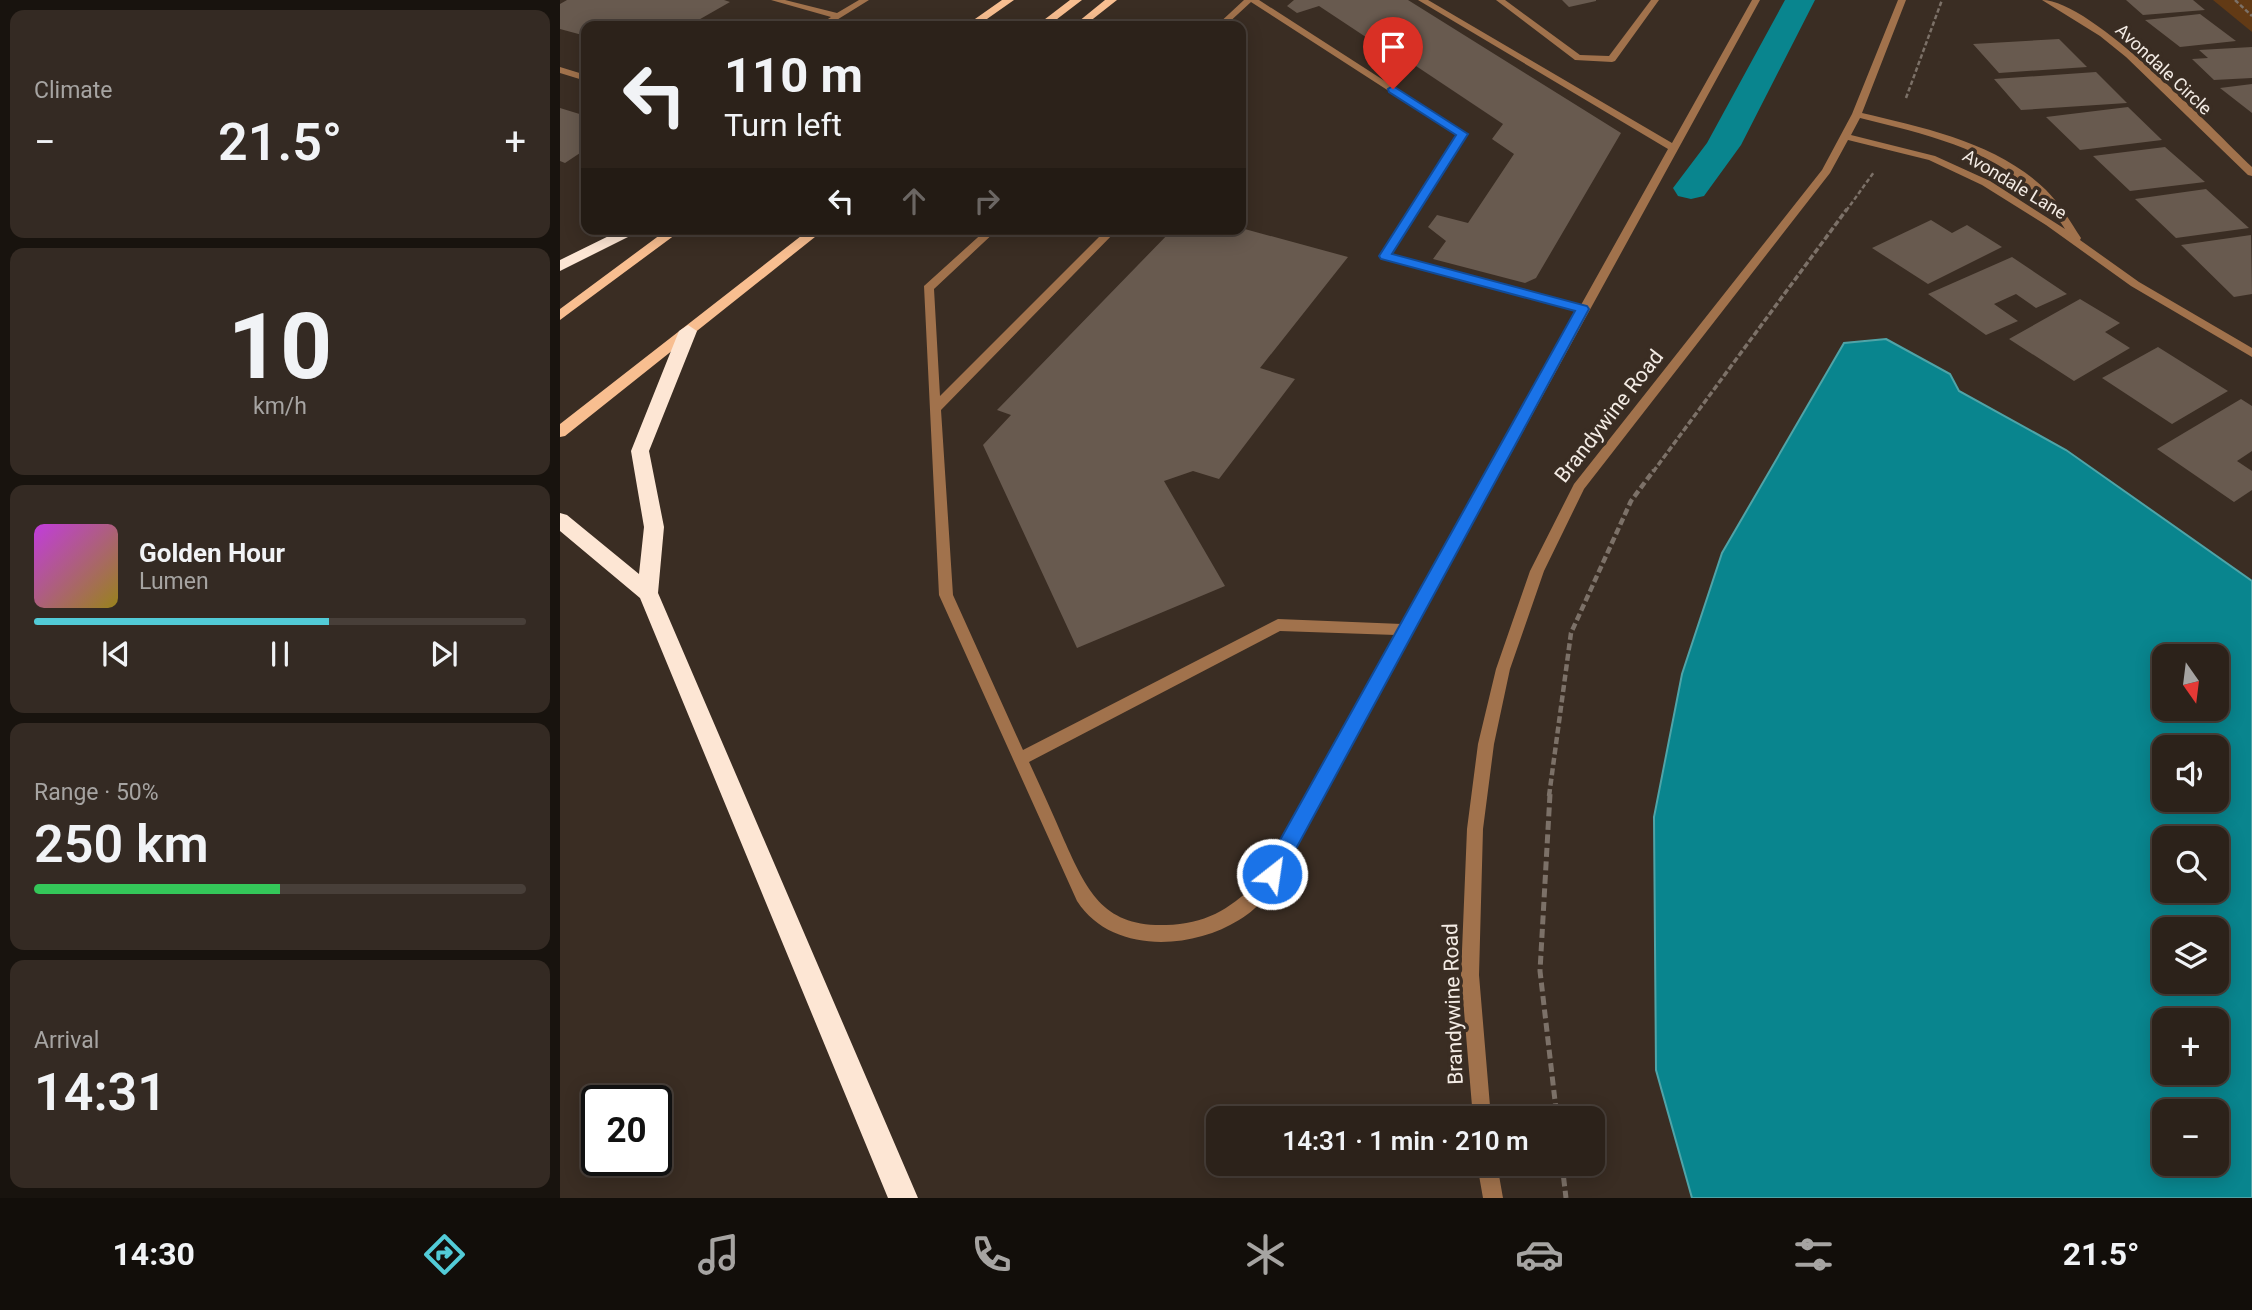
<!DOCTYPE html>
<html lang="en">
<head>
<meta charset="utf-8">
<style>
  body { margin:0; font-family:Roboto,sans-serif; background:#342a23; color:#f1f3f6; height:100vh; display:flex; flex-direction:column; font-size:26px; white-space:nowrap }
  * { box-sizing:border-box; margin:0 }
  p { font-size:23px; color:#a6a4a2 }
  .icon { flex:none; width:38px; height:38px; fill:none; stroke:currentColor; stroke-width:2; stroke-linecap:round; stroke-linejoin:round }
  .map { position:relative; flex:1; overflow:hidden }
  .details { display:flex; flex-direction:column; gap:10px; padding:10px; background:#18130e; width:560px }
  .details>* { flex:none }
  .banner { position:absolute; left:21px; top:21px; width:665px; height:214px; border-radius:14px; box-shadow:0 4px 18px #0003,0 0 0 2px #483f39; background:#2c221a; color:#f1f3f6; overflow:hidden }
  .needle { width:46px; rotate:166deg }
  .fabs { position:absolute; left:1592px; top:644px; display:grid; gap:14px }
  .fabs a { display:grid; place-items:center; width:77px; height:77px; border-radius:14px; background:#2c221a; box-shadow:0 4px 18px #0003,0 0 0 2px #483f39; font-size:35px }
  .speed { position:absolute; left:21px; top:1085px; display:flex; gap:14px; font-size:35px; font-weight:700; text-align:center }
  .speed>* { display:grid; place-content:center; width:91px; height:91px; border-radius:50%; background:#2c221a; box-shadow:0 4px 18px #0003,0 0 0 2px #483f39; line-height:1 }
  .speed .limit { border:4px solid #111; border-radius:10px; background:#fff; color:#111 }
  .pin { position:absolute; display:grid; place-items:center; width:60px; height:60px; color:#fff; margin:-72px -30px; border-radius:50% 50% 50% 0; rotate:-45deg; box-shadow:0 0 7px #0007 }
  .pin .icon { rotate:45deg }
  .me { position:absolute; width:77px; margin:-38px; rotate:30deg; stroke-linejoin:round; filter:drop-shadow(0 0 5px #0008) }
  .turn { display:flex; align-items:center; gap:24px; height:147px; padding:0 28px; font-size:32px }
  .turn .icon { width:91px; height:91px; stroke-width:2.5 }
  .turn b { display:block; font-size:49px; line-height:60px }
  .lanes { display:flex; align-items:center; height:66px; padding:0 28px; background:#0003; justify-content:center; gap:35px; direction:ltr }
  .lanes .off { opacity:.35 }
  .big { font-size:52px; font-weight:600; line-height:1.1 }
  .details .tile { flex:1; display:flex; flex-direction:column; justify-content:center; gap:10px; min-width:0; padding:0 24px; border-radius:14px; background:#342a23 }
  .details .dial { align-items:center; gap:0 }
  .dial b { font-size:91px; line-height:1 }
  .song { display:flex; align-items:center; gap:21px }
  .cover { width:84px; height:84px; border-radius:10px; background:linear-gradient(135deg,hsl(290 70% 55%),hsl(50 70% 35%)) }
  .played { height:7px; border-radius:4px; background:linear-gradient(90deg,#52cbd7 60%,#483f39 60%) }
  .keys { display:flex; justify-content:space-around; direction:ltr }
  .heat { display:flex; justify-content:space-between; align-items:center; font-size:38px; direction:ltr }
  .charge { height:10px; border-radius:5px; background:linear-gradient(90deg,#34c759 50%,#483f39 0) }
  .trip { position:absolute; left:646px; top:1106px; width:399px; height:70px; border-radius:14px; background:#2c221a; box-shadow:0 4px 18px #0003,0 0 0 2px #483f39; font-weight:600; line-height:70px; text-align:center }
  .menu { display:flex; height:112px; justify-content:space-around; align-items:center; background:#120e0a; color:#a6a4a2 }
  .menu .icon { width:49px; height:49px }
  .menu .active { color:#52cbd7 }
  .menu b { font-size:32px; color:#f1f3f6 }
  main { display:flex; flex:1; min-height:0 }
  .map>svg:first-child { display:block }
  .green { fill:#623a15 }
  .water { fill:#09858e; stroke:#4fa4a8; stroke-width:2; fill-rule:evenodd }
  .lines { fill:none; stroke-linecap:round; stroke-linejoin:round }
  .canal { fill:#09858e; fill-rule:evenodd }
  .building { fill:#685a4f }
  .path-far3 { stroke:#7c7168; stroke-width:2.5; stroke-dasharray:4.5 2.5; stroke-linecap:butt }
  .path-far2 { stroke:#7c7168; stroke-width:3.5; stroke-dasharray:6 2.5; stroke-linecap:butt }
  .path-far1 { stroke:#7c7168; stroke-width:4.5; stroke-dasharray:7 3.5; stroke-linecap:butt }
  .path { stroke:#7c7168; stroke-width:5; stroke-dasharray:9 4.5; stroke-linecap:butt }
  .lane { fill:#a1724c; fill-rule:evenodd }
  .street { fill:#a1724c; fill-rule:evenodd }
  .primary { fill:#f8be90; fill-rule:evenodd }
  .highway { fill:#fde6d4; fill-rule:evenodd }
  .route { fill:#1a73e8; stroke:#114b97; stroke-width:2 }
  .labels { text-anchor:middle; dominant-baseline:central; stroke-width:7; stroke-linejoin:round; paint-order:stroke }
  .far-street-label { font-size:18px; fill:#f3ebe4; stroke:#3a2d23 }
  .street-label { font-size:21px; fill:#f3ebe4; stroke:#3a2d23 }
</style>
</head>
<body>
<main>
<section class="details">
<div class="tile"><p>Climate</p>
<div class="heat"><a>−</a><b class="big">21.5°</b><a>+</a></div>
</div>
<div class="tile dial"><b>10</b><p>km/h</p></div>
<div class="tile">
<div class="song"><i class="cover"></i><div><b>Golden Hour</b><p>Lumen</p></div></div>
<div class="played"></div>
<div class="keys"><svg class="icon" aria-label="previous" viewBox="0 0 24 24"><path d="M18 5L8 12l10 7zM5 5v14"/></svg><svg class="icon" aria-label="pause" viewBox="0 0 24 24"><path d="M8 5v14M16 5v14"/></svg><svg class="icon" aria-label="next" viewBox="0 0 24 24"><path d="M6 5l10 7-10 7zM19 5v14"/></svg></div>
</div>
<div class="tile"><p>Range · 50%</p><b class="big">250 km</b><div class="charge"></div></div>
<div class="tile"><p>Arrival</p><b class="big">14:31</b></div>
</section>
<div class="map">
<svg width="1692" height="1198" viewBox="0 0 1692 1198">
  <rect width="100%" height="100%" fill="#3a2d23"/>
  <path class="green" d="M1653,0H1692V32Z"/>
  <path class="water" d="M1326,339L1390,374L1399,391L1506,450L1692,581V1198H1132L1096,1070L1094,817L1122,674L1162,553L1284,343ZM1605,656H1657V709H1605ZM1657,747V800H1605V747ZM1657,838V891H1605V838ZM1605,929H1657V982H1605ZM1605,1020H1657V1073H1605ZM1657,1111V1164H1605V1111Z"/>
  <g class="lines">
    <path class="canal" d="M1225,0H1255L1181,145L1144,196L1131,199L1118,196L1113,188L1147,143Z"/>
  </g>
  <path class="building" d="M7,0H164L170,2L128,26H26V36L0,29V4Z
    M734,0H848L1061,133L976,278L965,283L873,259L886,241L868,227L877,215L908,223L954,154L932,139L943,124L856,66L832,75L814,62L833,55L759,6L737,13L727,6Z
    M1002,0H1036V1L1009,7Z
    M1566,0H1633L1645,10L1583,15Z
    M1640,14L1676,41L1620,47L1585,20Z
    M1499,39L1527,67L1439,73L1413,44Z
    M1692,47V78L1654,80L1632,59L1648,58L1639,50Z
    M1536,72L1567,103L1461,110L1434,79Z
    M1692,84V113L1660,88Z
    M1568,107L1602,140L1520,150L1486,117Z
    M0,108L26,116V149L5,163L0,161Z
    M1605,147L1645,182L1570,191L1533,156Z
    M1646,189L1689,228L1616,238L1575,199Z
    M1371,220L1392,233L1407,225L1442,247L1368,284L1312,248Z
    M681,228L788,257L700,368L735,379L659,479L633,471L604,481L665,586L517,648L423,445L451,415L437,410L613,229Z
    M1691,235L1692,294L1674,297L1621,245Z
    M1452,257L1507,294L1476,308L1456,294L1434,304L1458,321L1426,335L1368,294Z
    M1520,299L1560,323L1545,332L1570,348L1514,381L1449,339Z
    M1598,347L1668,391L1612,424L1542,378Z
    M1681,399L1692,406V451L1677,461L1692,471V490L1674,502L1597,449Z"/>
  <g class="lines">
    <path class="path-far3" d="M1675,0L1692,16
      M1346,98L1382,0
      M1286,211L1314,172"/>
    <path class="path-far2" d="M1093,472L1287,209"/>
    <path class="path-far1" d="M989,796L1011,633L1071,501L1094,470"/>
    <path class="path" d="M990,794L980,971L997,1118
      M1002,1164L1006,1198"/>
    <path class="lane" d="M211,0H225L277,13L299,0H309L267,26H257L271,17Z
      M684,0H699L907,134L831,254L1021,305L1108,149L858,0H868L1112,143L1192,0H1200L708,896C699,904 690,914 679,920C631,950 551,954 517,901L379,595L364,286L427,229H438L374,289L380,396L547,229H558L381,410L393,595L463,750L718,619L842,624L1017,311L821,258L820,256L897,135L691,2L665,26H656ZM720,631L836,635L696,884C668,910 645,924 606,925C543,927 527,891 504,840C493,814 481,788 469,762Z
      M936,0H945L1020,55L1049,56L1091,0H1099L1055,61L1052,62L1015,60Z
      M0,67L26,75V81L0,73Z"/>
    <path class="street" d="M1338,0H1346L1302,113C1365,128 1438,143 1486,190C1500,204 1510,221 1521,238L1520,240L1579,282L1692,348V357L1571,286L1486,225L1422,185L1369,160L1288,140L1270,173L1024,489L984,571L950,669L934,744L923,829L919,975L931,1118H913L901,975L907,829L918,744L936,669L970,571L1014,484L1262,170L1292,114ZM1300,118C1380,138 1457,154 1505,229L1430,181L1375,156L1291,135Z
      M1482,0C1532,0 1653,130 1692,167V176L1688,175L1566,57L1540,36Z
      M917,1164H937L943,1198H923Z"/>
    <path class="primary" d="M442,0H454L417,26H405Z
      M510,0H522L488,26H476Z
      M545,0H557L524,26H513Z
      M108,229H123L0,320V309Z
      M250,229H265L5,436L0,437V424Z"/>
    <path class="highway" d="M63,229H84L0,271V260Z
      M128,325L137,331L89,451L104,527L98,593L358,1198H328L80,598L0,531V513L7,515L79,574L84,527L71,451L119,331Z"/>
  </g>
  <path class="route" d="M833,86L908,134L832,254L1027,306L1029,309L719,880L712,882L705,880L703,874L705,867L1015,311L821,259L819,256L896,135L829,92L828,89Z"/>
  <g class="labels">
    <g class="far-street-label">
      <text transform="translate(1604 69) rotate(43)">Avondale Circle</text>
      <text transform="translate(1455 184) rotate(31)">Avondale Lane</text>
    </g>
    <g class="street-label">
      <text transform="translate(1049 416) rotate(-52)">Brandywine Road</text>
      <text transform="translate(893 1004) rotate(-92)">Brandywine Road</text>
    </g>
  </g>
</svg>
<div class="fabs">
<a><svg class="needle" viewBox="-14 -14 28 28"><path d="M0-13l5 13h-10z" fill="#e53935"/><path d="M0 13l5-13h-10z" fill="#a6a4a2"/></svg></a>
<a><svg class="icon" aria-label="sound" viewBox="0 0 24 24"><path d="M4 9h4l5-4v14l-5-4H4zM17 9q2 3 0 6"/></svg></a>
<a><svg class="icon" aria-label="search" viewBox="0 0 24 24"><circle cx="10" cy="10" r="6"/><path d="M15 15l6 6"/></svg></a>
<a><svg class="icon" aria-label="layers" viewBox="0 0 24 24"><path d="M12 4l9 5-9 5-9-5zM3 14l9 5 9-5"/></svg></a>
<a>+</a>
<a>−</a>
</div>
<div class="speed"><div class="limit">20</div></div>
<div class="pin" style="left:833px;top:89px;background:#d93025"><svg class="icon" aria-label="arrive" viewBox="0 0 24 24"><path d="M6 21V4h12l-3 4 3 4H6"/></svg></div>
<svg class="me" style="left:712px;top:874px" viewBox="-20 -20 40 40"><circle r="17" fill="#1a73e8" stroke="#fff" stroke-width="3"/><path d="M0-11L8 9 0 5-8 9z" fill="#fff"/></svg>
<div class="trip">14:31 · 1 min · 210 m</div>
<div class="banner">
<div class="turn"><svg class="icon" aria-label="left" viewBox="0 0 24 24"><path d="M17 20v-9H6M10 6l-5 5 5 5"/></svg><div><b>110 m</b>Turn left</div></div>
<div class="lanes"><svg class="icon" aria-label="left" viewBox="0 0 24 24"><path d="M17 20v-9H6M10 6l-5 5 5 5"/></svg><svg class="icon off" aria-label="ahead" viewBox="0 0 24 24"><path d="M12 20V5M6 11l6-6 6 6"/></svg><svg class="icon off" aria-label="right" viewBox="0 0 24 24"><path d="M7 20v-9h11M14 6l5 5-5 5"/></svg></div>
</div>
</div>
</main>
<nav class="menu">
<b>14:30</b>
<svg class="icon active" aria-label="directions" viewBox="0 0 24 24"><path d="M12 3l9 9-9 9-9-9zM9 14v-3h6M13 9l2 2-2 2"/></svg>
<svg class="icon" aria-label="music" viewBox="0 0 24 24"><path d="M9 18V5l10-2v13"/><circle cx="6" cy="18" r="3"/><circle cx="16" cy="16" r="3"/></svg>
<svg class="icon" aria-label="phone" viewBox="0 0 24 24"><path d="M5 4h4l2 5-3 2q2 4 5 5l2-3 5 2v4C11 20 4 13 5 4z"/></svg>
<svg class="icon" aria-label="climate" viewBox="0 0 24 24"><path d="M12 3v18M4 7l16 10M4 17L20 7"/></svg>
<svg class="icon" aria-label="car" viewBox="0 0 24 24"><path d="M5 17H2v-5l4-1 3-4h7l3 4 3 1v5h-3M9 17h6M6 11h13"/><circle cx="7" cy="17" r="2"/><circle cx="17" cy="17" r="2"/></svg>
<svg class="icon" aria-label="filters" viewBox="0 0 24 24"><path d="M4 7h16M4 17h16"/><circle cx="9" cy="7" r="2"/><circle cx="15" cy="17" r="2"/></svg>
<b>21.5°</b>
</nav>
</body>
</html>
